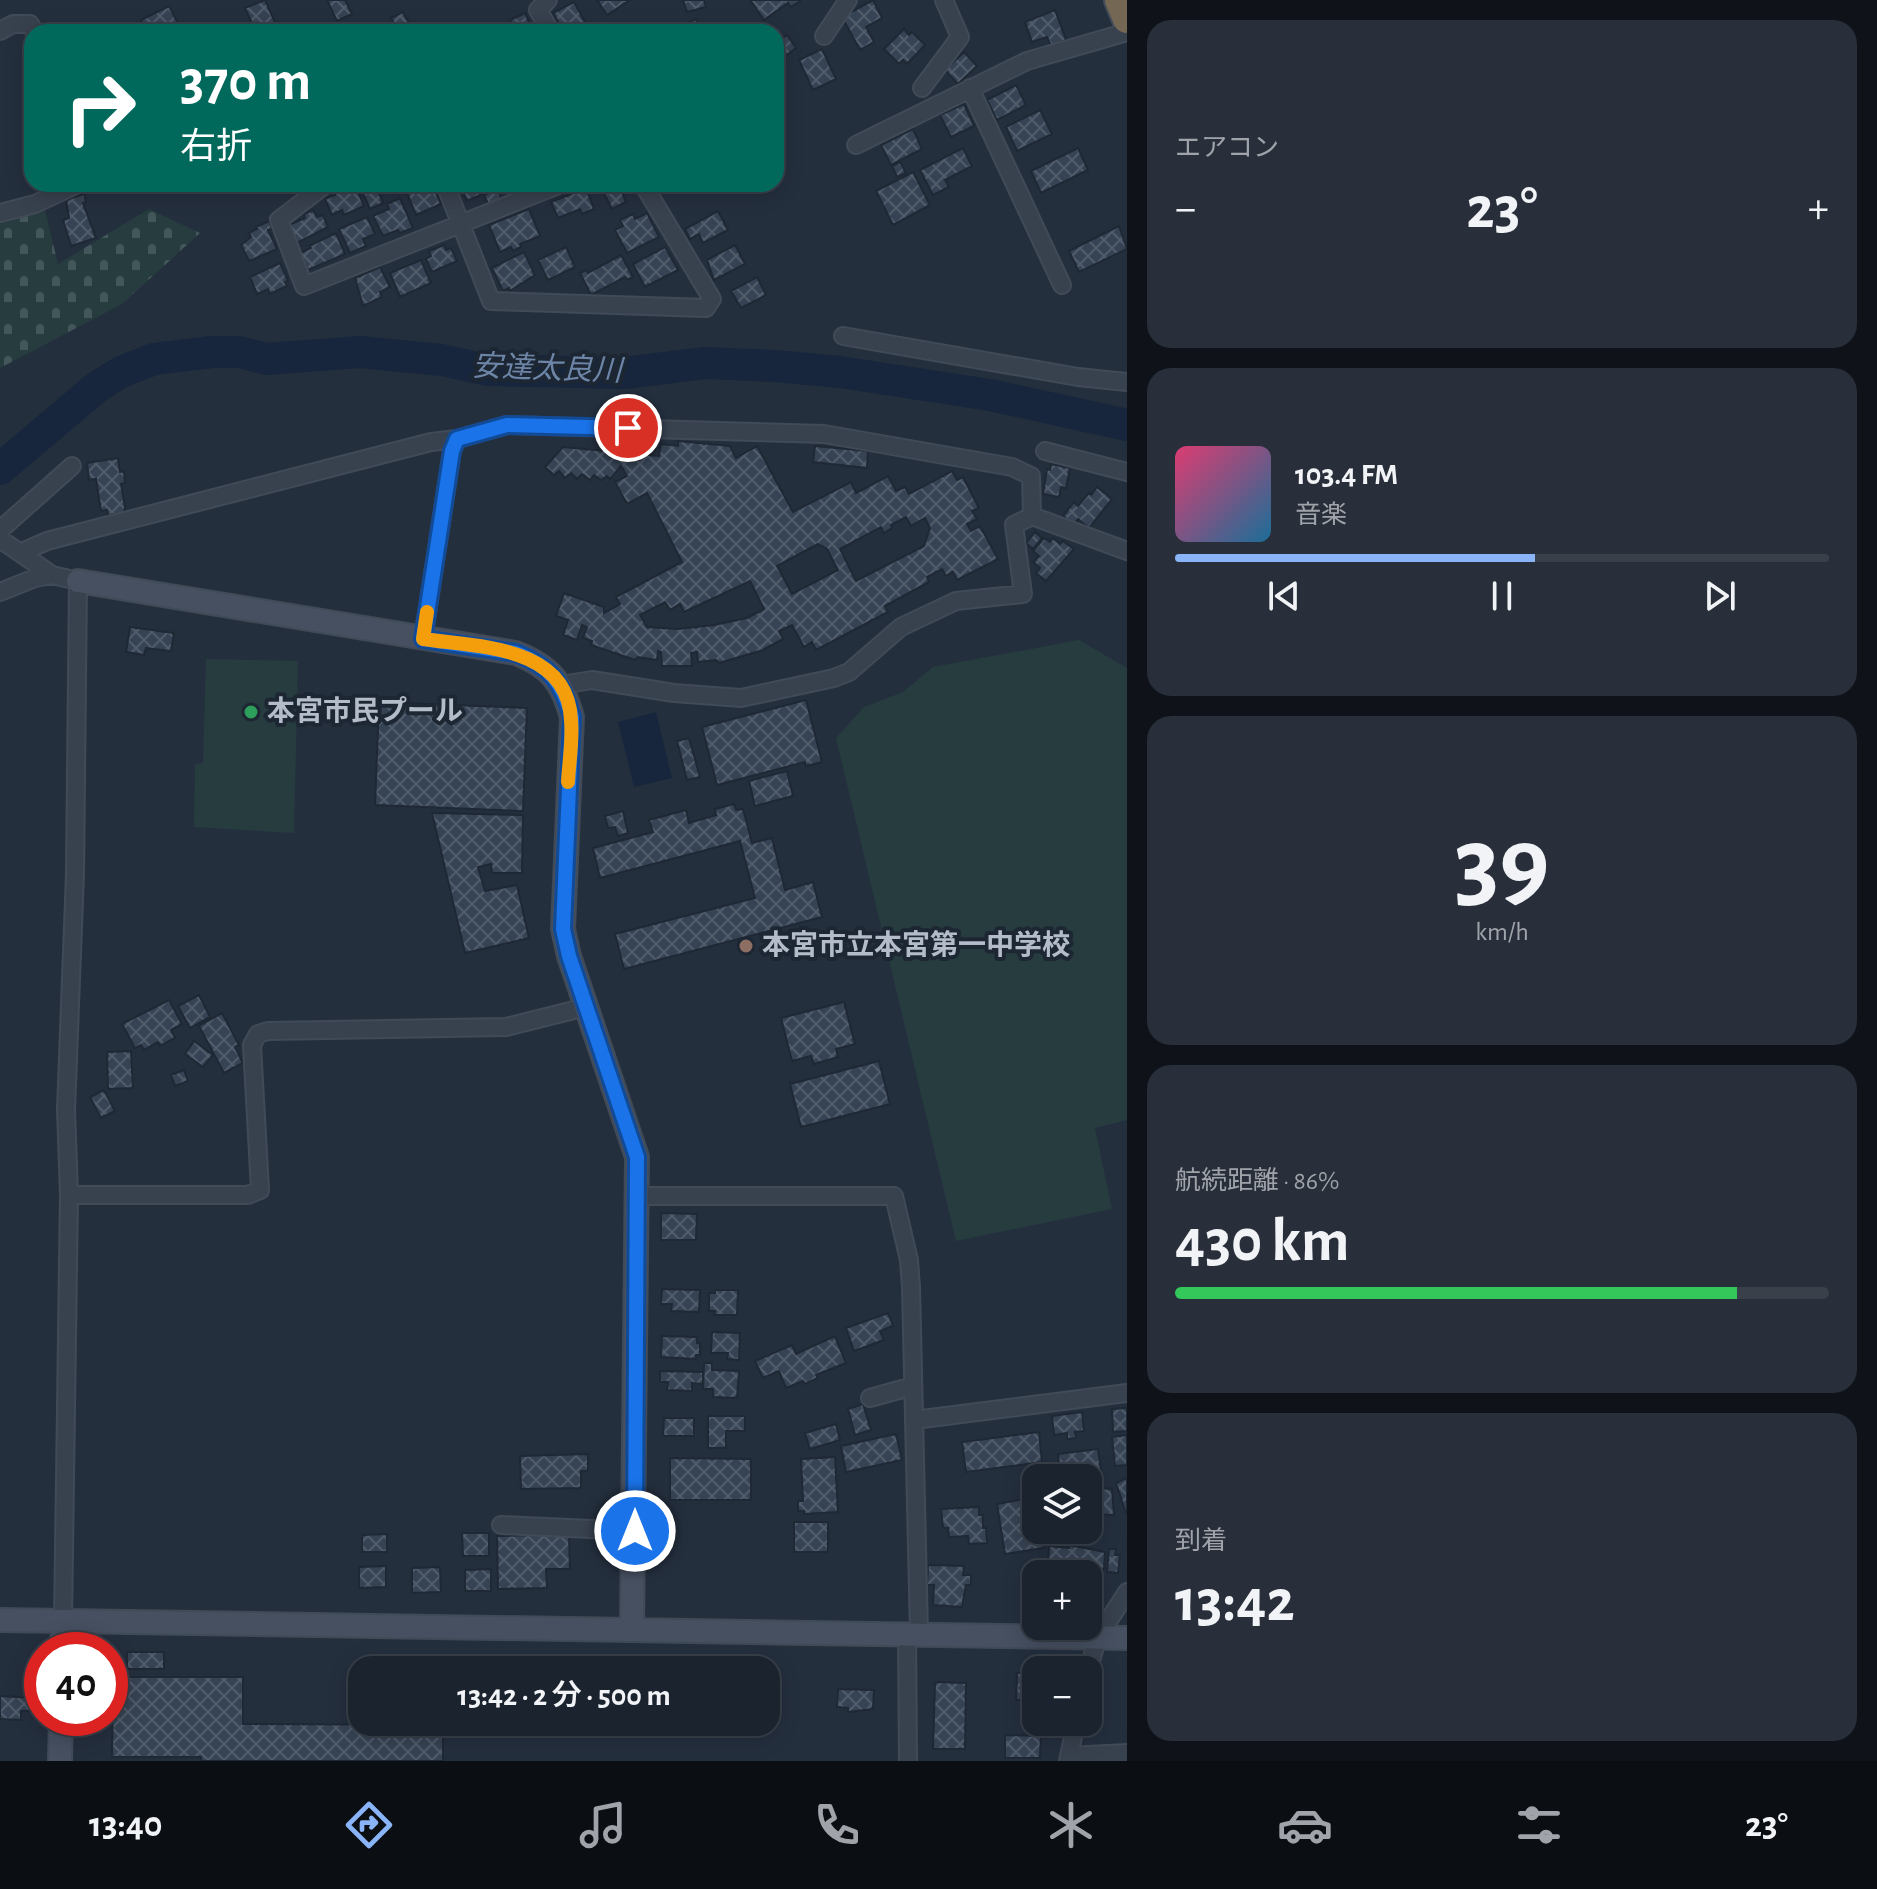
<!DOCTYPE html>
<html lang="ja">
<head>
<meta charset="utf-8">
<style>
  body { margin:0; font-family:"Alegreya Sans","Noto Sans JP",sans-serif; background:#282f3a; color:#f1f3f6; height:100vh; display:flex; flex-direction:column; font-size:30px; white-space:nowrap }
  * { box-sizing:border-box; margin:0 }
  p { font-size:26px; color:#a0a4aa }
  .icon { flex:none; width:44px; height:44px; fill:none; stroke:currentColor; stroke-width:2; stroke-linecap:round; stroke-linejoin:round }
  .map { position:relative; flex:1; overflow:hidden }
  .details { display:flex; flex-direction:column; gap:20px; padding:20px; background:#0f1319; width:750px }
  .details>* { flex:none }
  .hud { position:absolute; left:24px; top:24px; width:760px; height:168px; border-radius:24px; box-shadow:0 4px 20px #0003,0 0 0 2px #39404a; background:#00695c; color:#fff; overflow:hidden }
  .fabs { position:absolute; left:1022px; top:1464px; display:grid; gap:16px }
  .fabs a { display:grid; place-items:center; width:80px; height:80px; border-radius:16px; background:#1b232e; box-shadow:0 4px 20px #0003,0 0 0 2px #39404a; font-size:40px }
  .speed { position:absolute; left:24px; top:1632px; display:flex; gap:16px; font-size:40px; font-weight:700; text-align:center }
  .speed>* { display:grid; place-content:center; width:104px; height:104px; border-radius:50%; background:#1b232e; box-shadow:0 4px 20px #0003,0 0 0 2px #39404a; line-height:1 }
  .speed .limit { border:12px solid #d22; background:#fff; color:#111 }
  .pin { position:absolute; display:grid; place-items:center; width:68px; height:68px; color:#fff; margin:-34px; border:4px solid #fff; border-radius:50%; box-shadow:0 2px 8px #0007 }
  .me { position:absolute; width:88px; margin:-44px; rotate:0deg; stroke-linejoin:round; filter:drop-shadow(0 0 6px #0008) }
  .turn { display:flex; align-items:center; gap:28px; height:168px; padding:0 24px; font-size:36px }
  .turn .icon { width:104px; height:104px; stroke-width:2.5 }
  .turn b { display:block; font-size:56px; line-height:68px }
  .big { font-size:60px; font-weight:600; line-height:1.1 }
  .details .card { flex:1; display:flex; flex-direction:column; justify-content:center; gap:12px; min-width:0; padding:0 28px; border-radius:24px; background:#282f3a }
  .details .dial { align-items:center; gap:0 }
  .dial b { font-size:104px; line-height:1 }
  .song { display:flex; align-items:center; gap:24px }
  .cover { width:96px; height:96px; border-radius:12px; background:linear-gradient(135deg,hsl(340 70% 55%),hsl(200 70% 35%)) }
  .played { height:8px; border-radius:4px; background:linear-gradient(90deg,#8ab4f8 55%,#39404a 55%) }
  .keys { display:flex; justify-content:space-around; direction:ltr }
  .heat { display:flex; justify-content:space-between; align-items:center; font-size:44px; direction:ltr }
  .charge { height:12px; border-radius:6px; background:linear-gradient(90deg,#34c759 86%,#39404a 0) }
  .trip { position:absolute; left:348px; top:1656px; width:432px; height:80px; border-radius:24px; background:#1b232e; box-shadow:0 4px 20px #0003,0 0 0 2px #39404a; font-weight:600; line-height:80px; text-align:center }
  .menu { display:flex; height:128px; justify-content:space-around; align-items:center; background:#0b0e12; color:#a0a4aa }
  .menu .icon { width:56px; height:56px }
  .menu .selected { color:#8ab4f8 }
  .menu b { font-size:36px; color:#f1f3f6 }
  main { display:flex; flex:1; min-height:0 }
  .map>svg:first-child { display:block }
  .cemetery { fill:url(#cemetery-stones) }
  .pitch { fill:#263c3f }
  .water { fill:#17263c }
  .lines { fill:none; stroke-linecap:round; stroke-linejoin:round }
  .river { stroke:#17263c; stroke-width:32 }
  .building { fill:url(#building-cross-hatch); stroke:#1f2835; stroke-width:2; fill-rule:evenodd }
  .street-casing { stroke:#414a57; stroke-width:20 }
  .secondary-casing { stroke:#414a57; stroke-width:26 }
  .highway-casing { stroke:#434c59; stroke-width:32 }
  .street { stroke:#38414e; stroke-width:16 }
  .secondary { stroke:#465061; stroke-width:22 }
  .highway { stroke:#746855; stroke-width:28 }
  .route-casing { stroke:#114b97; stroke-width:20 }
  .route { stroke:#1a73e8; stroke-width:14 }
  .slow { stroke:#f59e0b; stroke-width:14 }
  .leisure-dot { fill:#2e9e5b; stroke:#1d2633; stroke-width:3 }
  .education-dot { fill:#8d6e63; stroke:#1d2633; stroke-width:3 }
  .labels { text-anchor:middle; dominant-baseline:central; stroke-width:8; stroke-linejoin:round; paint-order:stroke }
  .poi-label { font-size:28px; font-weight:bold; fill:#b4bcc9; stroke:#1d2633; text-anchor:start }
  .water-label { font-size:30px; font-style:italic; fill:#6d86a8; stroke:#1d2633 }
</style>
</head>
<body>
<main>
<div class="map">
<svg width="1127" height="1761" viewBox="0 0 1127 1761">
  <defs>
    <pattern id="cemetery-stones" width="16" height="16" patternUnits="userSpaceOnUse" patternTransform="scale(2)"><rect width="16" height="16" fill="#263c3f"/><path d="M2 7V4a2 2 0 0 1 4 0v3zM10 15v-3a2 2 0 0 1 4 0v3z" fill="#435659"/></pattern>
    <pattern id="building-cross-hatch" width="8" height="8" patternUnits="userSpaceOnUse" patternTransform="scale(2)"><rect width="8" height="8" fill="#364354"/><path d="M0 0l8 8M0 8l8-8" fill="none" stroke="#515c6b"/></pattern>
  </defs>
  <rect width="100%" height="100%" fill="#242f3e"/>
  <path class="cemetery" d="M149,209L200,233L122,304L0,368V222L45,210L58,264Z"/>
  <path class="pitch" d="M1079,640L1127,668V1120L1095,1128L1112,1209L956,1241L836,738L864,707L903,692L933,667Z
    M206,659L298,661L294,833L194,827L195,764L203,763Z"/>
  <path class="water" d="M656,712L672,778L634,787L618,722Z"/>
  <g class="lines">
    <path class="river" d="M0,469L97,387L121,372L154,359L212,352H239L267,359L360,352L442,360L487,370L624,373L705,363L775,366L840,372L990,395L1127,425"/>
  </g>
  <path class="building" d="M265,0L278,29L272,32H256L245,8Z
    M327,0H345L352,14L337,21Z
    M597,0H630L607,15Z
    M683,0H704L706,7L687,12Z
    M750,0H799L800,1L791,7L788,3L764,20Z
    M873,0L882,18L866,27L874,42L860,50L842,17Z
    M574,2L590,31L589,32H564L553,13Z
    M169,6L180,27L170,32H147L141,20Z
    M1055,10L1066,40L1051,46L1047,37L1032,42L1025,22Z
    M403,12L409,23L397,29L391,18Z
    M525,13L530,24L524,27L527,32H498L512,24L510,20Z
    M696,19L702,28L693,32L688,23Z
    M137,22L142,32H119Z
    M904,29L909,35L912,32L925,45L907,64L903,60L899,64L884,49Z
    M787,35L796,48L784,57L776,43Z
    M822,49L836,79L813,90L799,60Z
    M964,52L977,66L958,84L945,70Z
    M1016,85L1026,105L997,120L987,100Z
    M964,104L974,126L951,137L940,115Z
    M1040,110L1052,134L1017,151L1006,127Z
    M913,129L922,149L891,165L881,145Z
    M963,148L972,166L945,180L949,187L933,195L920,170Z
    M1078,148L1088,170L1041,193L1031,171Z
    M900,162L906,173L897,177L892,166Z
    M913,172L930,205L893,225L876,191Z
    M355,184L364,206L344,215L342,210L332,215L325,199L335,195L334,192Z
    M359,184H385L387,189L379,193L383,203L370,209Z
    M428,184H432L441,204L416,215L407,193Z
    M459,184H494L496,188L467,201Z
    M607,184H632L634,189L623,195L626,202L612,209L602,189Z
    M586,188L594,209L582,214L580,209L558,218L551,202Z
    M497,189L502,200L489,206L484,195Z
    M84,194L86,202L83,203L96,238L71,246L63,220L69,218L66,200Z
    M400,198L413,228L400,233L398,230L383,236L373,216L389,209L387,204Z
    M529,209L540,236L520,244L521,247L513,251L511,247L500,252L489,225Z
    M313,210L317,217L323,215L328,227L297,243L289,225L305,218L304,214Z
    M718,211L728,230L703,243L699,234L690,239L685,229Z
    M647,213L659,237L627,253L615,230L623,226L620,220L633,214L635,219Z
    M367,217L375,234L363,239L366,246L350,253L339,229Z
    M269,221L272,229L268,230L277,249L249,261L241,245L251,237L249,233L257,229L256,227Z
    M1119,226L1127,249L1079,272L1069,251Z
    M336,233L345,254L308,270L300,253L311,248L309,246Z
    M444,245L446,250L451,248L457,261L432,272L426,259L431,256L429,251Z
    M735,245L745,264L714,280L707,260Z
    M566,247L575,267L548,280L538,260Z
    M665,247L678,270L645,287L633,264Z
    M524,252L535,275L510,291L509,288L503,291L492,268Z
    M621,255L633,277L627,280L625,277L591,295L580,273L586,270L588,273Z
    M421,260L431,283L400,297L390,273Z
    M280,263L288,281L285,282L287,286L270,294L268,289L257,294L250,277Z
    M380,267L390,287L380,292L382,297L363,306L355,278Z
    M757,277L766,295L741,308L731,291Z
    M678,441L730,446L736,458L757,446L793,512L851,482L856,493L888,476L896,491L905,487L909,494L952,471L957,480L963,477L979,508L972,511L977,519L967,524L971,531L980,526L998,559L957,580L953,572L946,576L942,569L927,577L929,582L885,606L888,612L816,650L812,642L804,647L792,625L779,631L783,639L763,650L719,663L716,660L698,662L697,652L691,653L692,666H662L661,652L658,651L657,660L638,657L635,660L591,645L592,641L583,638L587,627L582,625L577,640L563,635L568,620L556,616L564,593L604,607V613L620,604L616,597L682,562L647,493L627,504L615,482L627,476L621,466L610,479L607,476L601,480L594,475L590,480L582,474L577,479L571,473L565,478L559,471L554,475L545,467L563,447L659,456L661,444L678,446ZM906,517L911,526L925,518L930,528L924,546L856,581L840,549L881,527L884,533L892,528L891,525ZM818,544L827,549L838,570L792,594L777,566ZM750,581L764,609L747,618L714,625L678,629L647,627L640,615L665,602L670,610L680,604L684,612Z
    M815,446L868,451L867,468L813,462Z
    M118,458L120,472L124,471L125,483L121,484L125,507L124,513L108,515L107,510L101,511L96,479L89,480L87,463Z
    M1051,464L1070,468L1066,488L1061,487L1059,497L1043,494L1047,469L1050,470Z
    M1097,487L1112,499L1089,528L1078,519L1074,525L1063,516L1074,502L1078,506L1089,493L1091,495Z
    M1035,532L1042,538L1033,549L1026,543Z
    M1044,538L1050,542L1053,538L1060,544L1063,541L1074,549L1046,581L1036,573L1040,568L1033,562L1039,556L1033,551Z
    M130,627L174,633L171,651L146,648L144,655L126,652Z
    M806,700L822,762L806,766L805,762L717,785L702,727Z
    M379,702L527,708L523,811L375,805Z
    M689,738L700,777L687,780L677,741Z
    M787,771L793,796L755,806L749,781Z
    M734,804L736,810L743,809L752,843L772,838L785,890L813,882L822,917L624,969L615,934L755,898L740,841L600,878L593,848L653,832L649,820L686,810L689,823L716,815L715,809Z
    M623,811L628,833L618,836L615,827L608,828L605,816Z
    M432,813L523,815L522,873H492L491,864L478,867L485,891L517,885L529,938L465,953Z
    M199,995L210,1017L190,1028L178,1006Z
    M169,1000L182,1024L171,1030L175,1038L160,1046L158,1042L144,1050L141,1045L135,1048L122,1024Z
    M844,1002L855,1044L836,1049L838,1057L814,1064L811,1056L792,1061L781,1018Z
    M222,1013L239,1045L235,1047L243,1063L224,1073L199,1026Z
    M194,1041L213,1055L203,1067L185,1054Z
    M131,1051L133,1088L108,1089L107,1052Z
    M879,1061L890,1104L801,1127L790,1084Z
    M184,1070L188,1081L175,1086L171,1075Z
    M104,1090L115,1111L101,1118L90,1097Z
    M661,1213L697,1214L696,1240H661Z
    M662,1289L700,1290L699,1312L671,1311L672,1304H661Z
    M715,1290H738L737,1315H714L715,1311H709V1293H715Z
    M888,1313L893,1326L880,1331L884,1340L854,1351L846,1328Z
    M712,1332L740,1333L739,1360L727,1359L728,1353H711Z
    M662,1336L697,1337V1343H700V1355H696V1359L661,1357Z
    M835,1336L846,1363L816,1375L818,1378L805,1384L803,1381L786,1388L779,1371L763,1378L755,1361L792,1345L796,1354Z
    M704,1363H712V1370L739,1371L737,1398L713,1397V1389H703Z
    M660,1371L703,1372V1384L692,1383V1391L667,1390L668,1382H660Z
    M863,1404L871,1430L855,1435L848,1409Z
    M1127,1408V1431L1113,1432L1112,1409Z
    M1082,1412L1084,1431L1075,1432L1076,1438L1067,1439V1433L1054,1435L1052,1416Z
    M708,1416H745V1431H726V1448H708Z
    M664,1418H694V1436H663Z
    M836,1424L840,1440L810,1449L805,1433Z
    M1039,1432L1042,1462L966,1472L962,1442Z
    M896,1434L902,1460L846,1472L841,1446Z
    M1127,1435V1465L1115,1466L1112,1437Z
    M1098,1449L1101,1470L1060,1476L1058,1454Z
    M588,1454V1471H581V1488L521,1489L520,1456Z
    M835,1457L838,1512L804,1514V1511H798V1501H803L801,1459Z
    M670,1458L751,1459V1500H670Z
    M1127,1478V1513H1126L1116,1483Z
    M1098,1488L1112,1489L1114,1515L1094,1514L1092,1541L1067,1539L1068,1530H1088V1491H1098Z
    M1036,1497V1530H1063L1064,1533L1042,1537L1044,1548L1005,1554L997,1504Z
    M979,1507V1515H983V1528H986L987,1543L969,1544L968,1536L949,1537L948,1528H943L941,1509Z
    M794,1522H828V1552H794Z
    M462,1533H489V1556H463Z
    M387,1534V1552H362V1535Z
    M569,1534L570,1569H546L547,1588L498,1589L497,1536Z
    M1069,1545L1105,1552L1104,1569L1091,1568L1090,1575L1078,1574L1079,1567L1048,1564L1049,1546L1069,1548Z
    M1109,1549H1116L1115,1555H1120L1118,1573L1107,1572Z
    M928,1565L964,1566L963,1575H971V1585H966L962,1607L933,1605L934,1585H927Z
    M386,1566V1587L359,1588V1567Z
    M440,1567L441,1592L412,1593V1568Z
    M491,1569V1591H465V1570Z
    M127,1652H164V1669H127Z
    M1034,1668L1060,1670H1036V1706L1027,1705V1700H1016L1017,1673H1034Z
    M113,1677H243V1724L443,1725V1761H201V1757H112Z
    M935,1682L966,1683L965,1749H933Z
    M838,1689L874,1690L873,1709L848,1712V1708L837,1707Z
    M0,1696L34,1698L33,1711H21V1720L0,1719Z
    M1005,1735L1041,1736L1040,1758H1005Z"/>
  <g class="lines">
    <g class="street-casing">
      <path id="street" d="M548,0L538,10L551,32
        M0,31L13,24H30L35,32
        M824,36L848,0
        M922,88L960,37L944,0
        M970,88L1062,285
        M856,145L1027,61L1127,32
        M326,184L279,220L304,286L561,184
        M445,184L491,301L706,308L712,299L643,184
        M0,213L35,204L78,184
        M843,336L1078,377L1127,382
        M1045,451L1127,472
        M0,530L72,466
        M0,539L52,575L78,581L75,874L66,1110L69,1195L63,1621
        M20,553L47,541L431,442L457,439
        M0,592L35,578L52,575
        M423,639L452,451L457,439L507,425L824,434L1012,467L1031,476L1032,516L1127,551
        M561,685L592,680L674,693L741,698L834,678L849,672L901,627L956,601L1023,594L1014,525L1032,516
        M69,1195H248L260,1190L252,1045L258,1034L268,1031L506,1027L586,1007
        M637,1196H894L909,1260L911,1287L919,1633
        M870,1398L913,1386
        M914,1420L1127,1393
        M501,1525L635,1531
        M907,1633L908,1761
        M1088,1671L1098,1637L1127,1592
        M1069,1756L1127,1753
        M1068,1761L1076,1722"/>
    </g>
    <g class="secondary-casing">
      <path id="secondary" d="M78,581L516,653C551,667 562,682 572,717L563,929L569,956L637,1157L632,1628
        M0,1620L1127,1638
        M62,1650L63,1621
        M60,1761L61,1718"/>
    </g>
    <g class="highway-casing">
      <path id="highway" d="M1119,0L1127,19"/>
    </g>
    <use href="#street" class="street"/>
    <use href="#secondary" class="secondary"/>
    <use href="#highway" class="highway"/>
  </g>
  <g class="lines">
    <g class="route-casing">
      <path id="route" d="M628,428L507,425L457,439L452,451L423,639L516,653C551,667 562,682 572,717L563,929L569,956L637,1157L635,1531"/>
    </g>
    <use href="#route" class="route"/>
    <path class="slow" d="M427,612L423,639C477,647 568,645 571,720C573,740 569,762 568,782"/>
  </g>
  <circle class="leisure-dot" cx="251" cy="712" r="8"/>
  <circle class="education-dot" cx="746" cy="946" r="8"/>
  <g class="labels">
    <g class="poi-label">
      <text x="267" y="712">本宮市民プール</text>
      <text x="762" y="946">本宮市立本宮第一中学校</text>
    </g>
    <g class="water-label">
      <text transform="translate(547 369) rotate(2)">安達太良川</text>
    </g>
  </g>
</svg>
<div class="fabs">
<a><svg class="icon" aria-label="layers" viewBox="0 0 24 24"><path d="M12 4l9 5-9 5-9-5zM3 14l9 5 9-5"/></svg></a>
<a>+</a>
<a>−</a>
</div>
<div class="speed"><div class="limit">40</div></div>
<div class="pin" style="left:628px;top:428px;background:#d93025"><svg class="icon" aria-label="arrive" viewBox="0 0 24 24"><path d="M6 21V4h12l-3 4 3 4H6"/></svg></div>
<svg class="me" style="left:635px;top:1531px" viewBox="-20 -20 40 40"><circle r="17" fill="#1a73e8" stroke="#fff" stroke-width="3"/><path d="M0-11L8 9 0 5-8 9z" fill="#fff"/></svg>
<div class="trip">13:42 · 2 分 · 500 m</div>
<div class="hud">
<div class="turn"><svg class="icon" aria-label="right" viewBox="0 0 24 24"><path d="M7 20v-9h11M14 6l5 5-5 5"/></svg><div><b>370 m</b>右折</div></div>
</div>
</div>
<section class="details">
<div class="card"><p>エアコン</p>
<div class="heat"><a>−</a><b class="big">23°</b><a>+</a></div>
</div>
<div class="card">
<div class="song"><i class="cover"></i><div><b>103.4 FM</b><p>音楽</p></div></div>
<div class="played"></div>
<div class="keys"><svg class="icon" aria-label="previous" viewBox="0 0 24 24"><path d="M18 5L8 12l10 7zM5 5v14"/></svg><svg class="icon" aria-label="pause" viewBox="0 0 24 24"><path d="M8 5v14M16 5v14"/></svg><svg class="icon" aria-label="next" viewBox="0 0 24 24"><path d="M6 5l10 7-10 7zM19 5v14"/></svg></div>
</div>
<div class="card dial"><b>39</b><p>km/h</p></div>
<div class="card"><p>航続距離 · 86%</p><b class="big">430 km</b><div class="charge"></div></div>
<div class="card"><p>到着</p><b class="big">13:42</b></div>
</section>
</main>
<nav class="menu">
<b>13:40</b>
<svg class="icon selected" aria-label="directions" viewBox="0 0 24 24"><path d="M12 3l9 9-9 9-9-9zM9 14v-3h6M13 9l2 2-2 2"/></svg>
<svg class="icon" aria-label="music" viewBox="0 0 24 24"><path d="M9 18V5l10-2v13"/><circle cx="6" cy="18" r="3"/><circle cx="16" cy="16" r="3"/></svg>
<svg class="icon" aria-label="phone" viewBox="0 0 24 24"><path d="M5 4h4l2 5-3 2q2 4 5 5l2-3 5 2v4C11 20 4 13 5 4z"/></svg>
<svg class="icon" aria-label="climate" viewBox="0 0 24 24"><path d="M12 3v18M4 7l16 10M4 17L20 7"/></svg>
<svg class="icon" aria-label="car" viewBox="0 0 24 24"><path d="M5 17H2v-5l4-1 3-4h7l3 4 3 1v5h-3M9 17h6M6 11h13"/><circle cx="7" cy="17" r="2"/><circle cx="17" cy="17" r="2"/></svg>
<svg class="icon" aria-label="filters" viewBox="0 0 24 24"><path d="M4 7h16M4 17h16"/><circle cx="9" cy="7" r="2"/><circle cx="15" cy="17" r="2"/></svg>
<b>23°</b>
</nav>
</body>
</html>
